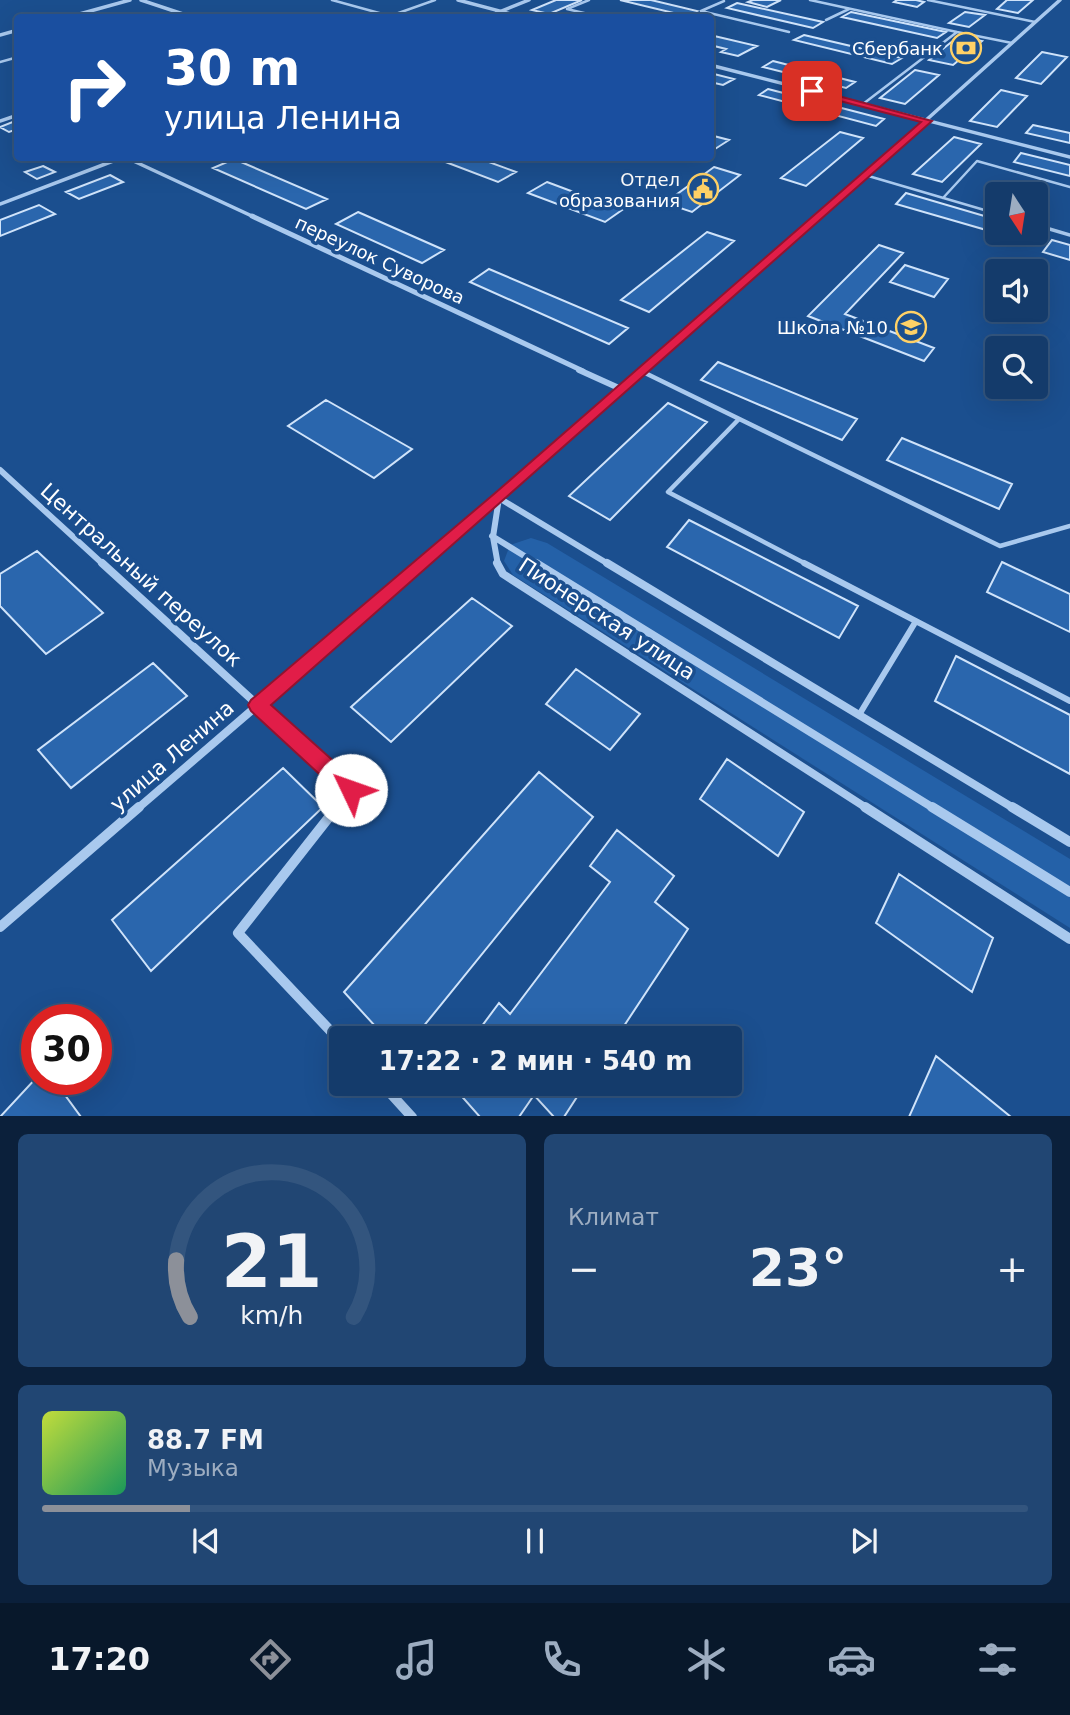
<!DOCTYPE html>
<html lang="ru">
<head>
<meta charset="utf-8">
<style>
  body { margin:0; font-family:"DejaVu Sans",sans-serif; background:#214673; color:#f1f3f6; height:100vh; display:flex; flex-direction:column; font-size:26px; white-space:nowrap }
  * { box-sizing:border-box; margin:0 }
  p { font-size:23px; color:#9dadc1 }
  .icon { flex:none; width:38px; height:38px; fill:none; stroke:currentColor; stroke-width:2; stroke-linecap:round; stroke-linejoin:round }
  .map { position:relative; height:1116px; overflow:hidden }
  .panel { display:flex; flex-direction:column; gap:18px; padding:18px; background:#0b203b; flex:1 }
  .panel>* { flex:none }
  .guide { position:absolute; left:14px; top:14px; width:700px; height:147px; border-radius:7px; box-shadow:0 7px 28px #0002,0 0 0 2px #33557e; background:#1a4fa0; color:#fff; overflow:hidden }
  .needle { width:46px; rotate:168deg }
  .tools { position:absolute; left:985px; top:182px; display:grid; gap:14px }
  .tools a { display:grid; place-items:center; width:63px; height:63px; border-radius:7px; background:#143b6b; box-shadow:0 7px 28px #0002,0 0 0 2px #33557e; font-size:35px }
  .speed { position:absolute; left:21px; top:1004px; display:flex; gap:14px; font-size:35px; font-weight:700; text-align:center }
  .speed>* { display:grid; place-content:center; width:91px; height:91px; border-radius:50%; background:#143b6b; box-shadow:0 7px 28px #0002,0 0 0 2px #33557e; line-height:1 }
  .speed .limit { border:10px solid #d22; background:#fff; color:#111 }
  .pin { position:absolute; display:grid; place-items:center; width:60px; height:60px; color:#fff; margin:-30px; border-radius:14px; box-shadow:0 4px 10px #0006 }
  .me { position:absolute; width:77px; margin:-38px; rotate:312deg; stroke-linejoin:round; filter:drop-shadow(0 0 5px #0008) }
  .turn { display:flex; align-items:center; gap:24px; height:147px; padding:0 35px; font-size:32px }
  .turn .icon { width:91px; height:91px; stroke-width:2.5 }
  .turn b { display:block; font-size:49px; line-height:60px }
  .big { font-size:52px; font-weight:700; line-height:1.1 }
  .panel .tile { flex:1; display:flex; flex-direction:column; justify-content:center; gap:10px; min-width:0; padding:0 24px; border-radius:10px; background:#214673 }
  .panel .dial { align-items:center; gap:0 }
  .dial svg { height:182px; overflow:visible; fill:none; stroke:#33557e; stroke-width:7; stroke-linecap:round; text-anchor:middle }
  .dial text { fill:#f1f3f6; stroke:none }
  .song { display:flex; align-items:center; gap:21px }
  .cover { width:84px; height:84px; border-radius:10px; background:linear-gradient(135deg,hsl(70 70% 55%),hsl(150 70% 35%)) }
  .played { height:7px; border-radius:4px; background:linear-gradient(90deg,#8c9099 15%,#33557e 15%) }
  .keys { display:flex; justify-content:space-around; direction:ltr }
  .heat { display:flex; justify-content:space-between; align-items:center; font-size:38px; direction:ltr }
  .panel .tiles { flex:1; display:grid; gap:18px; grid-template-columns:1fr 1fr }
  .tile:last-child { grid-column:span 2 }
  .trip { position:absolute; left:329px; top:1026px; width:413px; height:70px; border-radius:7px; background:#143b6b; box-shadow:0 7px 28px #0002,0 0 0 2px #33557e; font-weight:700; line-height:70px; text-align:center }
  .tab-bar { display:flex; height:112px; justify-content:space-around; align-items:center; background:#08182b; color:#9dadc1 }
  .tab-bar .icon { width:49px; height:49px }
  .tab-bar .on { color:#8c9099 }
  .tab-bar b { font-size:32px; color:#f1f3f6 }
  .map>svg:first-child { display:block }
  .green { fill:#2461a8 }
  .building { fill:#2a66ad; stroke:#cfe3fa; stroke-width:2 }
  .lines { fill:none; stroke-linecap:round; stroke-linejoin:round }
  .lane-far3 { stroke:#a9c9ee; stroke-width:2.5 }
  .lane-far2 { stroke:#a9c9ee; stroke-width:3.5 }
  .lane-far1 { stroke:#a9c9ee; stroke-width:4.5 }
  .lane { stroke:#a9c9ee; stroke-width:6 }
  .street-far4 { stroke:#a9c9ee; stroke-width:3.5 }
  .street-far3 { stroke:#a9c9ee; stroke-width:5 }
  .street-far2 { stroke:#a9c9ee; stroke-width:6 }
  .street-far1 { stroke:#a9c9ee; stroke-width:8 }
  .street { stroke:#a9c9ee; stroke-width:10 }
  .route { fill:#e11d48; stroke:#92132f; stroke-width:2 }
  .labels { text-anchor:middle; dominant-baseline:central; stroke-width:7; stroke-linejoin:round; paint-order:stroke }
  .far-poi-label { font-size:18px; fill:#fff; stroke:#1b4f8f; text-anchor:end }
  .far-street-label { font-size:18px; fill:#fff; stroke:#1b4f8f }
  .street-label { font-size:21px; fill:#fff; stroke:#1b4f8f }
</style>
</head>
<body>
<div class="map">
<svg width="1070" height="1117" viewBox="0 0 1070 1117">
  <rect width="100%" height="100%" fill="#1b4f8f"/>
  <path class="green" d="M531,538L547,543L1070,859V928L513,575L504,561L510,545Z"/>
  <path class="building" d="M556,0H582L549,14L532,10Z
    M620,0H651L697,11L686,16Z
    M753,0H781L767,7L748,2Z
    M897,0H916L924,2L917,7L894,2Z
    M1007,0H1033L1018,13L997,9Z
    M737,3L823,22L813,28L727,8Z
    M851,12L946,32L937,38L842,17Z
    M965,12L985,15L969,27L949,23Z
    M710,35L757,46L738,56L721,52L726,49L710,45Z
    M804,35L902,58L892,64L794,40Z
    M959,36L982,41L953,65L929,60Z
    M1042,52L1067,57L1041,84L1016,78Z
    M773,61L855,82L846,88L763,67Z
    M915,70L939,75L905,104L880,98Z
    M710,73L734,79L723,85L710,82Z
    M768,89L884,119L876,126L759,95Z
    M1001,90L1027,96L997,127L970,121Z
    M15,121L18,129L9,132L0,127Z
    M1033,125L1070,133V143L1026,133Z
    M840,132L863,138L806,186L781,178Z
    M710,135L729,140L715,149L710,147Z
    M954,137L981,144L942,182L913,174Z
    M1021,153L1070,165V176L1014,162Z
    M435,158H478L516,172L498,182Z
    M234,159L327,199L306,209L213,168Z
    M43,166L55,172L37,179L25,172Z
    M714,167L740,175L692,212L665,203Z
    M110,175L123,182L79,199L66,192Z
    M547,182L622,210L605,222L528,193Z
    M906,193L998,220V233H1018L1014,238L896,204Z
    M39,205L55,214L0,236V220Z
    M358,212L444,250L422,263L336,224Z
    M707,232L734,241L649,312L621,300Z
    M1052,240L1070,245V260L1043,252Z
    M879,245L903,253L845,314L934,348L924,361L808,316Z
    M905,265L948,279L934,297L890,282Z
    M489,269L628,328L609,344L470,282Z
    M718,362L857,419L842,440L701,380Z
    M326,400L412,449L374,478L288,426Z
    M668,403L707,422L610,520L569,496Z
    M902,438L1012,484L999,509L887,460Z
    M689,520L858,606L839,638L667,547Z
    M37,551L103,613L46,654L0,606V574Z
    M1002,562L1070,594V632L987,592Z
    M472,598L512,626L391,742L351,707Z
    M956,656L1070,715V774L935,701Z
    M153,663L187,696L71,788L38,750Z
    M576,669L640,714L610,750L546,704Z
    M727,759L804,812L778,856L700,799Z
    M283,768L323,807L151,971L112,920Z
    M539,772L593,817L414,1038H386L344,992Z
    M617,830L674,876L655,902L688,929L616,1038H473L499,1003L510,1014L610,882L590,866Z
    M899,874L993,938L972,992L876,923Z
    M936,1056L1011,1117H909Z
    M37,1077V1080H54L81,1117H0Z
    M450,1083H586L564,1117H554L534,1095L519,1117H480Z"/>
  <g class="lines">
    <path class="lane-far3" d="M332,0L390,16L435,0
      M589,0L567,9L605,18
      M810,0L957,32
      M928,0L1035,22
      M724,1L701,11L789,32
      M826,20L849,9
      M0,62L18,57
      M863,104L957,32L1012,43
      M865,175L998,214
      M943,198L977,161L1070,187"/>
    <path class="lane-far2" d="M1036,225L1070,235"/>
    <path class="lane-far1" d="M641,371L1000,546L1070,526
      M739,419L668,492L808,565"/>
    <path class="lane" d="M804,563L1070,701
      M859,715L916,621"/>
    <path class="street-far4" d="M141,0L195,18
      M458,0L526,18
      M65,18L130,0
      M484,18L529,0
      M0,35L18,30
      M710,65L1070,157
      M0,121L18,115
      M127,158L256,218
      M0,204L121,158
      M817,218L1060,0"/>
    <path class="street-far3" d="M252,216L583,371
      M643,371L819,216"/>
    <path class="street-far2" d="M579,370L621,389
      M0,470L104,565
      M492,536L539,565
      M421,565L645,370
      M498,565L493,537L499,498L610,565"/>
    <path class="street-far1" d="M102,563L351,790L336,809
      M497,563L503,574L868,809
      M536,563L935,809
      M607,563L1015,809
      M137,809L423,563"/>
    <path class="street" d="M337,807L238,933L341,1042
      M865,807L1070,939
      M932,807L1070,892
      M1012,807L1070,842
      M0,927L139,807
      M381,1083L412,1117"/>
  </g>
  <path class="route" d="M812,89L932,121L271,705L358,783L361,790L358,797L351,800L344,797L251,711L248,705L251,700L494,494L921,122L809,93Z"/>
  <defs>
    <g id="bank-ring" transform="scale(1.575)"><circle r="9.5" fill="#1b4f8f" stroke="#ffd166" stroke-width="1.5"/><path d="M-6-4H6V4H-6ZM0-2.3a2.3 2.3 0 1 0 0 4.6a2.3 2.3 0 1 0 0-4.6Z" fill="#ffd166"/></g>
    <g id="civic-ring" transform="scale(1.575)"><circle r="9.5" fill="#1b4f8f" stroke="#ffd166" stroke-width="1.5"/><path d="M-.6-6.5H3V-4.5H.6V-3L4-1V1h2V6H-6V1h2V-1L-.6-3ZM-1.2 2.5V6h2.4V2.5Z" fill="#ffd166"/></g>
    <g id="school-ring" transform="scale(1.575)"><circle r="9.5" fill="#1b4f8f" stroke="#ffd166" stroke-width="1.5"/><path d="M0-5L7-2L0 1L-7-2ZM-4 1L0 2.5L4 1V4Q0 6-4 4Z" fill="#ffd166"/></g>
  </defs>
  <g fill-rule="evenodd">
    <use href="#bank-ring" x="966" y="48"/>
    <use href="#civic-ring" x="703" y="189"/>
    <use href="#school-ring" x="911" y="327"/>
  </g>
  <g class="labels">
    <g class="far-poi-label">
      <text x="943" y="48">Сбербанк</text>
      <text x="680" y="179">Отдел<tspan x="680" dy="21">образования</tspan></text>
      <text x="888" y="327">Школа №10</text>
    </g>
    <g class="far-street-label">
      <text transform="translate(380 260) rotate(25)">переулок Суворова</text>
    </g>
    <g class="street-label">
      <text transform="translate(141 575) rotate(42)">Центральный переулок</text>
      <text transform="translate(607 619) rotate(33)">Пионерская улица</text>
      <text transform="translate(172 756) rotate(-41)">улица Ленина</text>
    </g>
  </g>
</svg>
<div class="tools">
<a><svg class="needle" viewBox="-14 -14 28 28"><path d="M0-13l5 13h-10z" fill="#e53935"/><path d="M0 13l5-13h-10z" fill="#9dadc1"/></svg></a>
<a><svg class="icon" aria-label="sound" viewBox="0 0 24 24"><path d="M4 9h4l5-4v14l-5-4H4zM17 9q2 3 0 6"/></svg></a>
<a><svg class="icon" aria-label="search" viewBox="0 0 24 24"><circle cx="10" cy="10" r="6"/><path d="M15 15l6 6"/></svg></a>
</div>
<div class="speed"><div class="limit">30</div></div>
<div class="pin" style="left:812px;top:91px;background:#d93025"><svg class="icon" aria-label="arrive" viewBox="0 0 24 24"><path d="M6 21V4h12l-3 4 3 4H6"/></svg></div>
<svg class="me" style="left:351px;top:790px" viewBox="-20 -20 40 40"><circle r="19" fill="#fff"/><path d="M0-13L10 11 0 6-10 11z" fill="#e11d48"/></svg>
<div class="trip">17:22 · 2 мин · 540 m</div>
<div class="guide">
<div class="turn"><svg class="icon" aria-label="right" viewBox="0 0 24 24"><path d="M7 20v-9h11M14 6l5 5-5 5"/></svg><div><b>30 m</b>улица Ленина</div></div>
</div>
</div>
<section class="panel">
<div class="tiles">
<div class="tile dial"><svg viewBox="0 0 100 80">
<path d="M14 69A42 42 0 1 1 86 69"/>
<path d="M14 69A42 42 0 0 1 8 44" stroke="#8c9099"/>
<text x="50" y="56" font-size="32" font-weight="700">21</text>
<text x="50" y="72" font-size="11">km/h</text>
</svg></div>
<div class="tile"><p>Климат</p>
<div class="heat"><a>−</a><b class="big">23°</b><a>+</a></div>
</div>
<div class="tile">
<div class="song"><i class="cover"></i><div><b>88.7 FM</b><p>Музыка</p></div></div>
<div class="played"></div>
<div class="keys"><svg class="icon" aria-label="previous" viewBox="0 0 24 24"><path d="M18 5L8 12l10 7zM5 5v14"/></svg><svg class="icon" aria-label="pause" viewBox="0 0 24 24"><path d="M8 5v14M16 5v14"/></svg><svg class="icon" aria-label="next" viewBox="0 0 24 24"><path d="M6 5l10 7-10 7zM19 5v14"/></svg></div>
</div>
</div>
</section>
<nav class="tab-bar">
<b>17:20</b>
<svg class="icon on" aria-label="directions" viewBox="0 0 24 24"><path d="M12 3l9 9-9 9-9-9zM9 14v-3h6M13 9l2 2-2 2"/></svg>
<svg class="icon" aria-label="music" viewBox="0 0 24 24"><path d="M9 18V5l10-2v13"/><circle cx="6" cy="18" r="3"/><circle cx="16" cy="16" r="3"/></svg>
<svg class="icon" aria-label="phone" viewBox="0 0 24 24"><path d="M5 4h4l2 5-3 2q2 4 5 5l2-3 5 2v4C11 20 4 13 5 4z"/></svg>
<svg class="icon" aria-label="climate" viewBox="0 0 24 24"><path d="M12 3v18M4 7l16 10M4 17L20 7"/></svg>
<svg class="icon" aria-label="car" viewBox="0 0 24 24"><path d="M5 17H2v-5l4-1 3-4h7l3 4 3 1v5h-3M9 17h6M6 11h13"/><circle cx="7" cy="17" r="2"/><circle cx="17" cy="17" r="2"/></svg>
<svg class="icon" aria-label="filters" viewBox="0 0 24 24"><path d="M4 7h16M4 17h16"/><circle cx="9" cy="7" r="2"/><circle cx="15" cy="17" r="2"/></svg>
</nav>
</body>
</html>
